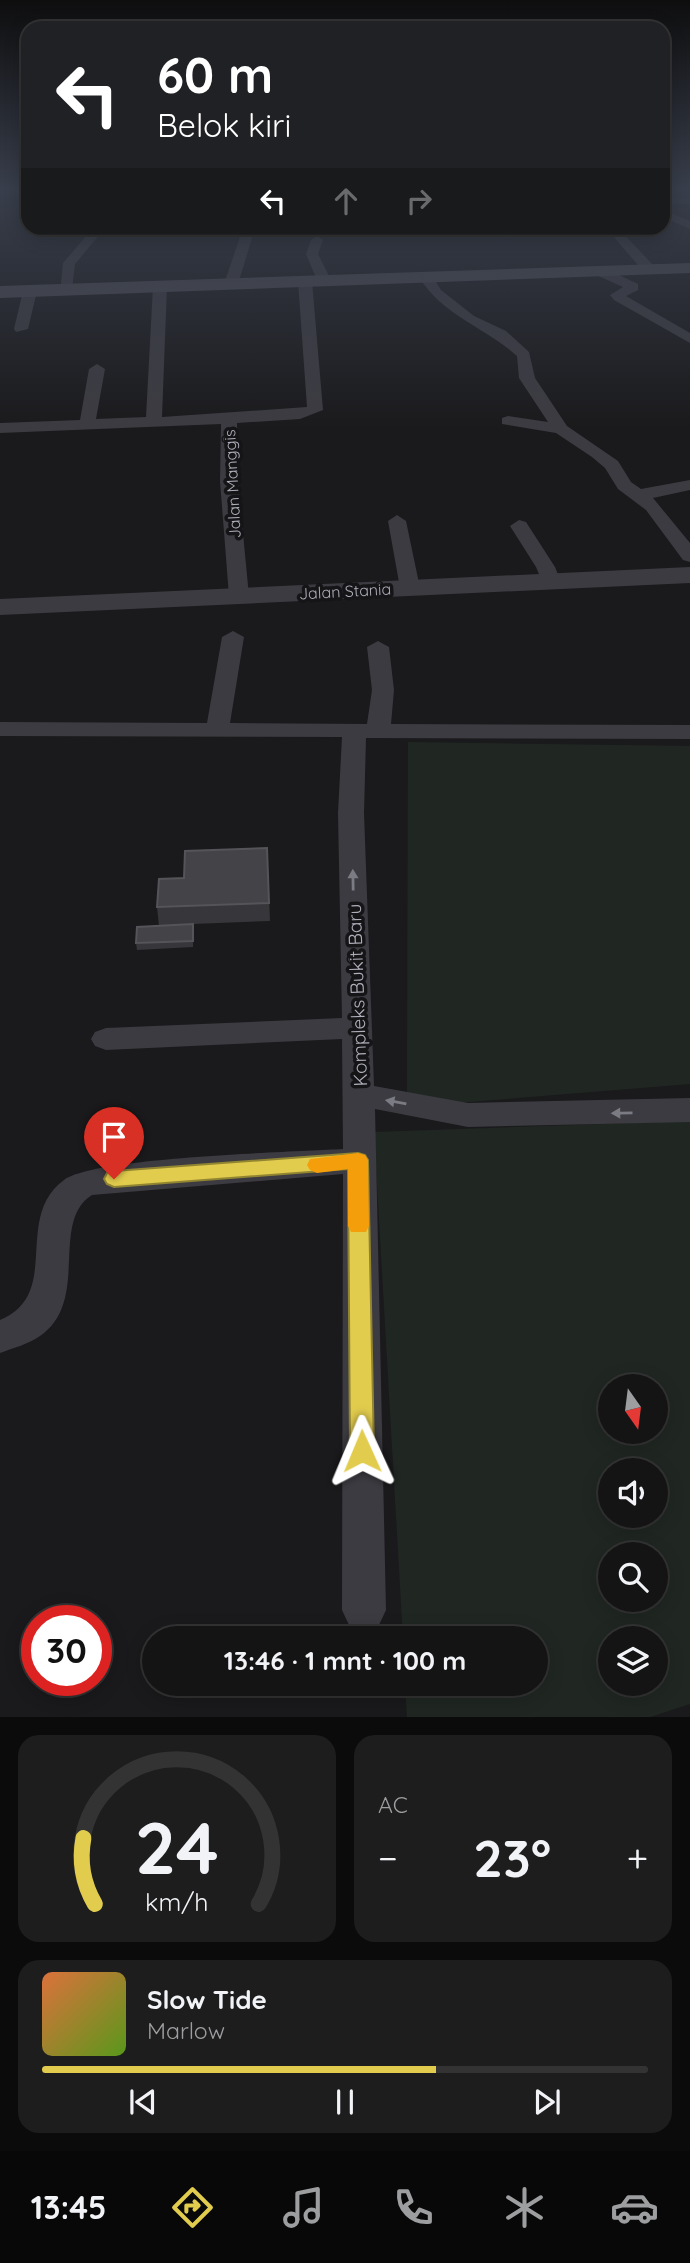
<!DOCTYPE html>
<html lang="id">
<head>
<meta charset="utf-8">
<style>
  body { margin:0; font-family:Quicksand,sans-serif; background:#1d1d1e; color:#f1f3f6; height:100vh; display:flex; flex-direction:column; font-size:26px; white-space:nowrap }
  * { box-sizing:border-box; margin:0 }
  p { font-size:23px; color:#9d9ea0 }
  .icon { flex:none; width:38px; height:38px; fill:none; stroke:currentColor; stroke-width:2; stroke-linecap:round; stroke-linejoin:round }
  .map { position:relative; height:1717px; overflow:hidden }
  .details { display:flex; flex-direction:column; gap:18px; padding:18px; background:#0b0b0c; flex:1 }
  .details>* { flex:none }
  .guide { position:absolute; left:21px; top:21px; width:649px; height:214px; border-radius:21px; box-shadow:0 4px 18px #0003,0 0 0 2px #333334; background:#202124; color:#fff; overflow:hidden }
  .needle { width:46px; rotate:166deg }
  .fabs { position:absolute; left:598px; top:1374px; display:grid; gap:14px }
  .fabs a { display:grid; place-items:center; width:70px; height:70px; border-radius:50%; background:#141415; box-shadow:0 4px 18px #0003,0 0 0 2px #333334; font-size:35px }
  .speed { position:absolute; left:21px; top:1605px; display:flex; gap:14px; font-size:35px; font-weight:700; text-align:center }
  .speed>* { display:grid; place-content:center; width:91px; height:91px; border-radius:50%; background:#141415; box-shadow:0 4px 18px #0003,0 0 0 2px #333334; line-height:1 }
  .speed .limit { border:10px solid #d22; background:#fff; color:#111 }
  .pin { position:absolute; display:grid; place-items:center; width:60px; height:60px; color:#fff; margin:-72px -30px; border-radius:50% 50% 50% 0; rotate:-45deg; box-shadow:0 0 7px #0007 }
  .pin .icon { rotate:45deg }
  .me { position:absolute; width:77px; margin:-38px; rotate:359deg; stroke-linejoin:round; filter:drop-shadow(0 0 5px #0008) }
  .turn { display:flex; align-items:center; gap:24px; height:147px; padding:0 21px; font-size:32px }
  .turn .icon { width:91px; height:91px; stroke-width:2.5 }
  .turn b { display:block; font-size:49px; line-height:60px }
  .lanes { display:flex; align-items:center; height:66px; padding:0 21px; background:#0003; justify-content:center; gap:35px; direction:ltr }
  .lanes .off { opacity:.35 }
  .big { font-size:52px; font-weight:700; line-height:1.1 }
  .details .tile { flex:1; display:flex; flex-direction:column; justify-content:center; gap:10px; min-width:0; padding:0 24px; border-radius:21px; background:#1d1d1e }
  .details .dial { align-items:center; gap:0 }
  .dial svg { height:182px; overflow:visible; fill:none; stroke:#333334; stroke-width:7; stroke-linecap:round; text-anchor:middle }
  .dial text { fill:#f1f3f6; stroke:none }
  .song { display:flex; align-items:center; gap:21px }
  .cover { width:84px; height:84px; border-radius:10px; background:linear-gradient(135deg,hsl(20 70% 55%),hsl(90 70% 35%)) }
  .played { height:7px; border-radius:4px; background:linear-gradient(90deg,#e1cc4d 65%,#333334 65%) }
  .keys { display:flex; justify-content:space-around; direction:ltr }
  .heat { display:flex; justify-content:space-between; align-items:center; font-size:38px; direction:ltr }
  .details .tiles { flex:1; display:grid; gap:18px; grid-template-columns:1fr 1fr }
  .tile:last-child { grid-column:span 2 }
  .trip { position:absolute; left:142px; top:1626px; width:406px; height:70px; border-radius:35px; background:#141415; box-shadow:0 4px 18px #0003,0 0 0 2px #333334; font-weight:700; line-height:70px; text-align:center }
  .menu { display:flex; height:112px; justify-content:space-around; align-items:center; background:#080808; color:#9d9ea0 }
  .menu .icon { width:49px; height:49px }
  .menu .current { color:#e1cc4d }
  .menu b { font-size:32px; color:#f1f3f6 }
  .map>svg:first-child { display:block }
  .green { fill:#202722; fill-rule:evenodd }
  .lines { fill:none; stroke-linecap:round; stroke-linejoin:round }
  .minor { fill:#3c3b41; fill-rule:evenodd }
  .tertiary { fill:#3c3b41; fill-rule:evenodd }
  .secondary { fill:#4a4a50; fill-rule:evenodd }
  .wall { fill:#37363a }
  .shaded-wall { fill:#262528 }
  .building { fill:#444347; stroke:#545459; stroke-width:2 }
  .oneway { fill:#7b7b84 }
  .route { fill:#e1cc4d; stroke:#928532; stroke-width:2 }
  .slow { fill:#f59e0b }
  .labels { text-anchor:middle; dominant-baseline:central; stroke-width:7; stroke-linejoin:round; paint-order:stroke }
  .far-street-label { font-size:16px; fill:#aeafba; stroke:#151517 }
  .street-label { font-size:19px; fill:#aeafba; stroke:#151517 }
</style>
</head>
<body>
<div class="map">
<svg width="690" height="1717" viewBox="0 0 690 1717">
  <rect width="100%" height="100%" fill="#1a1a1c"/>
  <path class="green" d="M408,742L690,746V1084L407,1107Z
    M690,1121V1704L650,1717H407L405,1684H536V1638H403L374,1132ZM611,1386H656V1432H611ZM611,1470H656V1516H611ZM611,1554H656V1600H611ZM611,1638H656V1684H611Z"/>
  <g class="lines">
    <path class="minor" d="M663,197L690,198V204L663,203Z
      M663,210L690,221V229L663,217Z
      M93,228H105L75,264L72,290L60,293L63,263Z
      M243,228H255L238,284L231,288L224,284Z
      M454,228H509L503,232L458,234L454,233Z
      M606,228H618L654,266V272H644Z
      M317,236L323,240L318,254L331,280L324,284L317,280L306,254L311,240Z
      M594,268H604L638,284V290L626,296L690,333V343L614,300L610,295L623,287L594,274Z
      M421,274H431L441,290L474,316L506,331L529,352L535,378L567,426L618,461L631,482L641,489L690,480V490L653,498L690,543V562L683,560L646,510L618,489L605,468L592,457L556,433L502,424V418L508,416L548,422L519,378L517,356C485,327 443,316 419,277Z
      M305,277L312,281L323,410L300,419L237,423L238,481L249,596L246,600H232L229,596L220,481L221,424L0,433V423L80,420L89,369L97,364L105,369L96,419L146,417L153,286L160,282L167,286L162,417L307,407L298,281Z
      M30,287L37,291L28,329L16,332L14,329L23,291Z
      M397,515L406,521L420,588L410,594L400,588L388,521Z
      M519,520L526,522L555,567L561,582L558,586H544L536,567L510,526Z
      M233,631L244,637L230,723L367,724L372,690L367,647L378,641L389,647L394,690L391,724L690,725V739L366,738L364,813L374,1086L468,1103L690,1098V1122L468,1127L375,1109L386,1610L379,1625L364,1632L349,1625L342,1610L343,1174L92,1195C49,1222 91,1301 40,1336C29,1344 13,1348 0,1353V1320C63,1294 12,1218 64,1180C94,1157 294,1152 343,1149L342,1039L106,1050L95,1046L91,1039L95,1032L106,1028L342,1018L338,813L342,737L0,736V722L207,723L222,637Z"/>
    <path class="tertiary" d="M690,567V583L0,615V599Z"/>
    <path class="secondary" d="M690,263V273L0,298V286Z"/>
  </g>
  <path class="wall" d="M128,228H155L154,230L128,229Z
    M156,228H207V230L203,237L156,235Z
    M267,848L270,921L193,924V947L137,950L136,943L159,926L157,907L184,878Z"/>
  <path class="shaded-wall" d="M204,228H207V230L203,237Z"/>
  <path class="building" d="M156,228H204L203,229Z
    M267,848L269,903L157,907L159,879L184,878L185,851Z
    M193,924V941L136,943L137,927Z"/>
  <defs><path id="oneway-solid" d="M-6-.8H1V-3.2L6.5 0L1 3.2V.8H-6Z" transform="scale(1.75)"/></defs>
  <g class="oneway">
    <use href="#oneway-solid" transform="translate(353 880) rotate(-91)"/>
    <use href="#oneway-solid" transform="translate(396 1102) rotate(-170)"/>
    <use href="#oneway-solid" transform="translate(622 1113) rotate(179)"/>
  </g>
  <linearGradient id="sky" x2="0" y2="1"><stop stop-color="#0e0e0f"/><stop offset="0.44" stop-color="#383e4b"/><stop offset="1" stop-color="#383e4b" stop-opacity="0"/></linearGradient>
  <rect width="690" height="429" fill="url(#sky)"/>
  <path class="route" d="M358,1153L365,1155L368,1160L374,1451L370,1459L362,1462L353,1459L350,1451L348,1169L114,1187L107,1184L104,1179L107,1173L114,1171Z"/>
  <path class="slow" d="M358,1153L365,1155L368,1160L369,1226L366,1232H351L348,1226V1169L317,1173L310,1170L307,1165L310,1159Z"/>
  <g class="labels">
    <g class="far-street-label">
      <text transform="translate(232 484) rotate(-93)">Jalan Manggis</text>
      <text transform="translate(345 591) rotate(-3)">Jalan Stania</text>
    </g>
    <g class="street-label">
      <text transform="translate(357 995) rotate(-92)">Kompleks Bukit Baru</text>
    </g>
  </g>
</svg>
<div class="fabs">
<a><svg class="needle" viewBox="-14 -14 28 28"><path d="M0-13l5 13h-10z" fill="#e53935"/><path d="M0 13l5-13h-10z" fill="#9d9ea0"/></svg></a>
<a><svg class="icon" aria-label="sound" viewBox="0 0 24 24"><path d="M4 9h4l5-4v14l-5-4H4zM17 9q2 3 0 6"/></svg></a>
<a><svg class="icon" aria-label="search" viewBox="0 0 24 24"><circle cx="10" cy="10" r="6"/><path d="M15 15l6 6"/></svg></a>
<a><svg class="icon" aria-label="layers" viewBox="0 0 24 24"><path d="M12 4l9 5-9 5-9-5zM3 14l9 5 9-5"/></svg></a>
</div>
<div class="speed"><div class="limit">30</div></div>
<div class="pin" style="left:114px;top:1179px;background:#d93025"><svg class="icon" aria-label="arrive" viewBox="0 0 24 24"><path d="M6 21V4h12l-3 4 3 4H6"/></svg></div>
<svg class="me" style="left:362px;top:1451px" viewBox="-20 -20 40 40"><path d="M0-17L14 15 0 8-14 15z" fill="#e1cc4d" stroke="#fff" stroke-width="4"/></svg>
<div class="trip">13:46 · 1 mnt · 100 m</div>
<div class="guide">
<div class="turn"><svg class="icon" aria-label="left" viewBox="0 0 24 24"><path d="M17 20v-9H6M10 6l-5 5 5 5"/></svg><div><b>60 m</b>Belok kiri</div></div>
<div class="lanes"><svg class="icon" aria-label="left" viewBox="0 0 24 24"><path d="M17 20v-9H6M10 6l-5 5 5 5"/></svg><svg class="icon off" aria-label="ahead" viewBox="0 0 24 24"><path d="M12 20V5M6 11l6-6 6 6"/></svg><svg class="icon off" aria-label="right" viewBox="0 0 24 24"><path d="M7 20v-9h11M14 6l5 5-5 5"/></svg></div>
</div>
</div>
<section class="details">
<div class="tiles">
<div class="tile dial"><svg viewBox="0 0 100 80">
<path d="M14 69A42 42 0 1 1 86 69"/>
<path d="M14 69A42 42 0 0 1 9 40" stroke="#e1cc4d"/>
<text x="50" y="56" font-size="32" font-weight="700">24</text>
<text x="50" y="72" font-size="11">km/h</text>
</svg></div>
<div class="tile"><p>AC</p>
<div class="heat"><a>−</a><b class="big">23°</b><a>+</a></div>
</div>
<div class="tile">
<div class="song"><i class="cover"></i><div><b>Slow Tide</b><p>Marlow</p></div></div>
<div class="played"></div>
<div class="keys"><svg class="icon" aria-label="previous" viewBox="0 0 24 24"><path d="M18 5L8 12l10 7zM5 5v14"/></svg><svg class="icon" aria-label="pause" viewBox="0 0 24 24"><path d="M8 5v14M16 5v14"/></svg><svg class="icon" aria-label="next" viewBox="0 0 24 24"><path d="M6 5l10 7-10 7zM19 5v14"/></svg></div>
</div>
</div>
</section>
<nav class="menu">
<b>13:45</b>
<svg class="icon current" aria-label="directions" viewBox="0 0 24 24"><path d="M12 3l9 9-9 9-9-9zM9 14v-3h6M13 9l2 2-2 2"/></svg>
<svg class="icon" aria-label="music" viewBox="0 0 24 24"><path d="M9 18V5l10-2v13"/><circle cx="6" cy="18" r="3"/><circle cx="16" cy="16" r="3"/></svg>
<svg class="icon" aria-label="phone" viewBox="0 0 24 24"><path d="M5 4h4l2 5-3 2q2 4 5 5l2-3 5 2v4C11 20 4 13 5 4z"/></svg>
<svg class="icon" aria-label="climate" viewBox="0 0 24 24"><path d="M12 3v18M4 7l16 10M4 17L20 7"/></svg>
<svg class="icon" aria-label="car" viewBox="0 0 24 24"><path d="M5 17H2v-5l4-1 3-4h7l3 4 3 1v5h-3M9 17h6M6 11h13"/><circle cx="7" cy="17" r="2"/><circle cx="17" cy="17" r="2"/></svg>
</nav>
</body>
</html>
